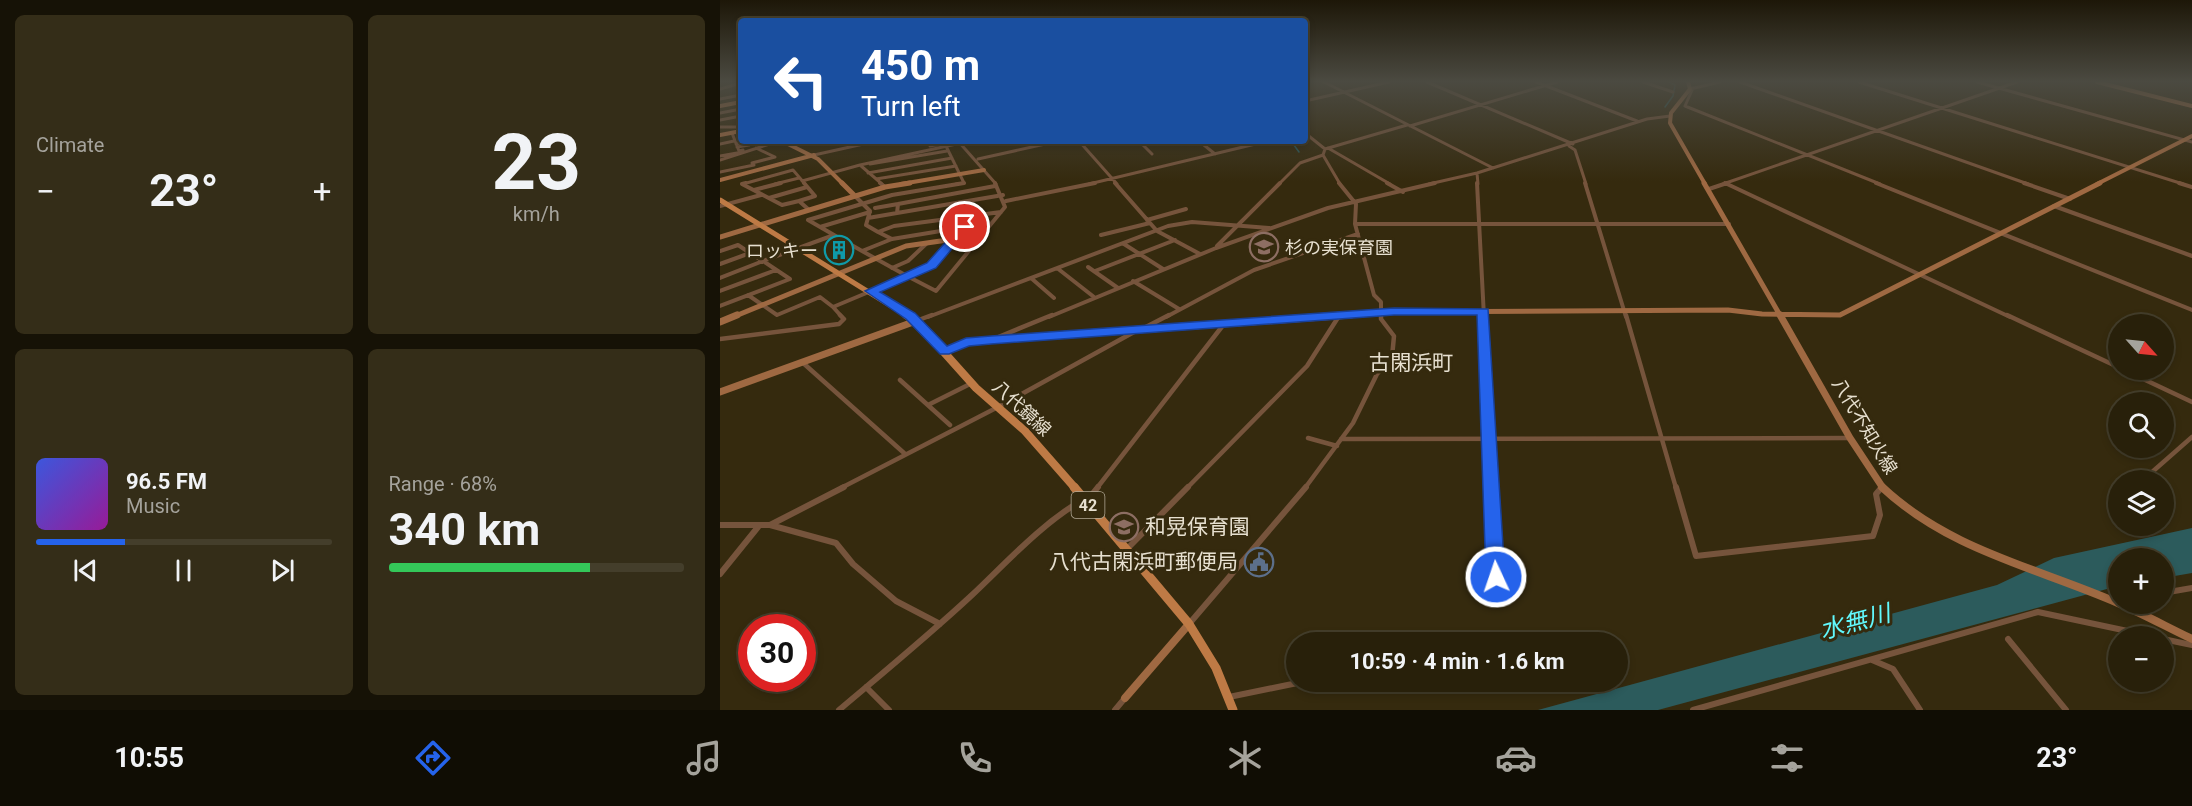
<!DOCTYPE html>
<html lang="en">
<head>
<meta charset="utf-8">
<style>
  body { margin:0; font-family:Roboto,"Noto Sans JP",sans-serif; background:#342d18; color:#f1f3f6; height:100vh; display:flex; flex-direction:column; font-size:22px; white-space:nowrap }
  * { box-sizing:border-box; margin:0 }
  p { font-size:20px; color:#a5a39c }
  .icon { flex:none; width:33px; height:33px; fill:none; stroke:currentColor; stroke-width:2; stroke-linecap:round; stroke-linejoin:round }
  .map { position:relative; flex:1; overflow:hidden }
  .side { display:flex; flex-direction:column; gap:15px; padding:15px; background:#161206; width:720px }
  .side>* { flex:none }
  .top-card { position:absolute; left:18px; top:18px; width:570px; height:126px; border-radius:6px; box-shadow:0 3px 9px #0003,0 0 0 2px #443e2b; background:#1a4fa0; color:#fff; overflow:hidden }
  .needle { width:39px; rotate:117deg }
  .fabs { position:absolute; left:1388px; top:314px; display:grid; gap:12px }
  .fabs a { display:grid; place-items:center; width:66px; height:66px; border-radius:50%; background:#28200a; box-shadow:0 3px 9px #0003,0 0 0 2px #443e2b; font-size:30px }
  .speed { position:absolute; left:18px; top:614px; display:flex; gap:12px; font-size:30px; font-weight:700; text-align:center }
  .speed>* { display:grid; place-content:center; width:78px; height:78px; border-radius:50%; background:#28200a; box-shadow:0 3px 9px #0003,0 0 0 2px #443e2b; line-height:1 }
  .speed .limit { border:9px solid #d22; background:#fff; color:#111 }
  .pin { position:absolute; display:grid; place-items:center; width:51px; height:51px; color:#fff; margin:-26px; border:3px solid #fff; border-radius:50%; box-shadow:0 2px 6px #0007 }
  .me { position:absolute; width:66px; margin:-33px; rotate:357deg; stroke-linejoin:round; filter:drop-shadow(0 0 4px #0008) }
  .turn { display:flex; align-items:center; gap:21px; height:126px; padding:0 24px; font-size:27px }
  .turn .icon { width:78px; height:78px; stroke-width:2.5 }
  .turn b { display:block; font-size:42px; line-height:51px }
  .big { font-size:45px; font-weight:700; line-height:1.1 }
  .side .widget { flex:1; display:flex; flex-direction:column; justify-content:center; gap:9px; min-width:0; padding:0 21px; border-radius:9px; background:#342d18 }
  .side .dial { align-items:center; gap:0 }
  .dial b { font-size:78px; line-height:1 }
  .song { display:flex; align-items:center; gap:18px }
  .cover { width:72px; height:72px; border-radius:9px; background:linear-gradient(135deg,hsl(230 70% 55%),hsl(300 70% 35%)) }
  .played { height:6px; border-radius:3px; background:linear-gradient(90deg,#2563eb 30%,#443e2b 30%) }
  .keys { display:flex; justify-content:space-around; direction:ltr }
  .heat { display:flex; justify-content:space-between; align-items:center; font-size:33px; direction:ltr }
  .charge { height:9px; border-radius:4px; background:linear-gradient(90deg,#34c759 68%,#443e2b 0) }
  .side .tiles { flex:1; display:grid; gap:15px; grid-template-columns:repeat(2,1fr) }
  .trip { position:absolute; left:566px; top:632px; width:342px; height:60px; border-radius:30px; background:#28200a; box-shadow:0 3px 9px #0003,0 0 0 2px #443e2b; font-weight:700; line-height:60px; text-align:center }
  .tabs { display:flex; height:96px; justify-content:space-around; align-items:center; background:#100d04; color:#a5a39c }
  .tabs .icon { width:42px; height:42px }
  .tabs .current { color:#2563eb }
  .tabs b { font-size:27px; color:#f1f3f6 }
  main { display:flex; flex:1; min-height:0 }
  .map>svg:first-child { display:block }
  .water { fill:#2c5b5c }
  .lines { fill:none; stroke-linecap:round; stroke-linejoin:round }
  .stream { stroke:#2c5b5c; stroke-width:1.5 }
  .street-far3 { stroke:#76543c; stroke-width:3 }
  .street-far2 { stroke:#76543c; stroke-width:4 }
  .street-far1 { stroke:#76543c; stroke-width:4.5 }
  .street { stroke:#76543c; stroke-width:6 }
  .secondary-far3 { stroke:#9f6942; stroke-width:4 }
  .secondary-far2 { stroke:#9f6942; stroke-width:5 }
  .secondary-far1 { stroke:#9f6942; stroke-width:7 }
  .secondary { stroke:#9f6942; stroke-width:8 }
  .primary-far2 { stroke:#be7a45; stroke-width:5 }
  .primary-far1 { stroke:#be7a45; stroke-width:8 }
  .primary { stroke:#be7a45; stroke-width:9 }
  .route { fill:#2563eb; stroke:#184099; stroke-width:1.5 }
  .labels { text-anchor:middle; dominant-baseline:central; stroke-width:6; stroke-linejoin:round; paint-order:stroke }
  .shield { fill:#352a0e; stroke:#b2a996; stroke-width:1.5 }
  .shield-label { font-size:16px; font-weight:bold; fill:#e7e0d0 }
  .poi-label { font-size:18px; fill:#e7e0d0; stroke:#352a0e; text-anchor:start }
  .street-label { font-size:18px; fill:#e7e0d0; stroke:#352a0e }
  .quarter-label { font-size:21px; fill:#e7e0d0; stroke:#352a0e }
  .near-poi-label { font-size:21px; fill:#e7e0d0; stroke:#352a0e; text-anchor:start }
  .near-water-label { font-size:24px; font-style:italic; fill:#61f9fe; stroke:#352a0e }
</style>
</head>
<body>
<main>
<section class="side">
<div class="tiles">
<div class="widget"><p>Climate</p>
<div class="heat"><a>−</a><b class="big">23°</b><a>+</a></div>
</div>
<div class="widget dial"><b>23</b><p>km/h</p></div>
<div class="widget">
<div class="song"><i class="cover"></i><div><b>96.5 FM</b><p>Music</p></div></div>
<div class="played"></div>
<div class="keys"><svg class="icon" aria-label="previous" viewBox="0 0 24 24"><path d="M18 5L8 12l10 7zM5 5v14"/></svg><svg class="icon" aria-label="pause" viewBox="0 0 24 24"><path d="M8 5v14M16 5v14"/></svg><svg class="icon" aria-label="next" viewBox="0 0 24 24"><path d="M6 5l10 7-10 7zM19 5v14"/></svg></div>
</div>
<div class="widget"><p>Range · 68%</p><b class="big">340 km</b><div class="charge"></div></div>
</div>
</section>
<div class="map">
<svg width="1472" height="710" viewBox="0 0 1472 710">
  <rect width="100%" height="100%" fill="#352a0e"/>
  <path class="water" d="M1472,528V573L1443,578V558H1398V586L938,710H818L1277,585L1334,558Z"/>
  <g class="lines">
    <path class="stream" d="M945,107L953,96L955,85L949,82
      M571,141L579,152"/>
    <path class="street-far3" d="M604,82L773,168
      M707,82L853,144
      M816,82L917,121
      M923,82L953,92
      M1020,82L1308,184
      M1139,82L1463,184
      M1257,82L1472,142
      M973,88L965,106L1160,184
      M0,89L21,83
      M970,89L1000,82
      M0,99L21,95
      M585,101L669,82
      M0,113L21,109
      M0,120L21,116
      M690,126L837,82
      M0,127H21
      M12,133L19,151L23,150
      M585,133L605,149L687,125
      M97,141H101
      M238,141L276,184
      M359,141L397,184
      M419,141L432,154
      M479,141L495,154
      M117,143L124,141
      M0,144L14,141
      M16,144L28,141
      M210,146L235,141
      M226,146L244,183L236,184
      M849,146L855,150L866,184
      M17,147L29,145
      M608,148L670,184
      M605,149L603,155L620,184
      M94,155L157,141
      M0,156L17,153
      M258,159L339,141
      M0,160L59,141
      M150,164L227,151
      M140,165L241,143
      M0,172L34,165L32,163L55,157L36,148
      M148,173L232,158
      M757,173L758,184
      M156,179L236,166
      M82,181L140,165L162,184
      M1005,183L1008,184
      M23,184L73,170L85,184
      M55,184L79,178
      M369,184L548,141
      M559,184L580,163L603,155
      M709,184L757,173L927,119L950,116
      M1003,184L1297,82"/>
    <path class="street-far2" d="M26,183L22,184L62,205L79,201
      M160,183L165,187
      M395,183L437,231L480,254
      M619,183L636,204L635,224L654,295L661,302V317
      M667,183L683,192
      M757,183L764,317
      M865,183L906,317
      M1005,183L1290,317
      M1156,183L1472,310
      M1304,183L1350,199
      M1459,183L1472,187
      M275,186L178,204L177,213L283,195
      M989,189L1007,183
      M34,190L61,183
      M135,196L150,211L146,225L158,232
      M49,198L87,187
      M79,201L88,209
      M79,201L95,196L84,183
      M286,201L375,183
      M0,206L41,195
      M1334,206L1472,256
      M155,208L178,204
      M148,218L177,213
      M427,220L466,209
      M635,224H1009
      M100,227L150,212
      M114,235L88,220L172,195L244,183
      M381,235L430,223
      M172,239L245,227
      M612,242L630,254L643,251
      M404,244L443,269
      M497,246L560,183
      M0,251L18,245L30,253L0,264
      M30,253L43,261
      M368,267L398,288
      M172,268L188,261L206,244
      M337,268L374,297
      M375,271L455,240
      M187,276L216,291L285,207L275,183
      M187,276L211,265L255,215
      M0,278L43,261
      M311,278L334,298
      M413,281L459,309
      M0,291L56,270
      M28,295L57,315L100,297L113,307L187,276L142,251L172,239L158,232L174,226L281,212
      M0,306L70,279L43,261L114,235L142,251
      M113,307L122,317
      M208,317L448,226L472,222L549,228
      M329,317L496,248L608,208L715,183
      M446,317L534,270L638,234"/>
    <path class="street-far1" d="M764,315L772,488
      M906,315L956,488
      M1287,315L1398,367
      M196,321L212,315
      M422,329L449,315
      M276,338L332,315
      M0,339L119,324L124,319L120,315
      M82,362L184,453
      M1402,369L1472,402
      M180,380L230,425
      M208,405L252,383
      M588,438L617,446
      M621,439L1130,438
      M1423,480L1472,437
      M121,488L278,407L414,332
      M377,488L504,324
      M467,488L587,366L619,316
      M585,488L633,423L657,374L672,357L674,336L661,319V315"/>
    <path class="street" d="M772,487L776,577
      M956,487L976,556L1153,536L1160,515L1156,494L1162,487
      M366,502L378,487
      M0,525H50L124,487
      M50,525L116,543L133,564L176,601L220,624
      M406,550L468,487
      M0,574L38,527
      M1443,593L1472,588
      M469,624L586,487
      M1288,639L1346,710
      M1443,639L1472,645
      M1152,660L1173,669L1200,710
      M146,687L169,710
      M509,697L587,681
      M119,710C164,672 209,635 252,595C287,562 322,523 364,499
      M395,710L405,698
      M973,710L1318,612L1431,636"/>
    <path class="secondary-far3" d="M968,82L970,89L951,113L950,123L985,184
      M1377,82L1472,106
      M0,106L21,102
      M0,135L21,131
      M62,141L98,159L123,184
      M0,180L94,155
      M181,184L264,170
      M1377,184L1472,136"/>
    <path class="secondary-far2" d="M122,183L135,196
      M984,183L1061,317
      M0,237L165,187L190,183
      M13,317L186,246L262,235
      M610,317L674,312L1008,310L1042,314L1120,315L1380,183"/>
    <path class="secondary-far1" d="M1060,315L1130,438L1163,488
      M0,322L17,315
      M224,351L246,342L631,315
      M0,392L196,321"/>
    <path class="secondary" d="M1162,487C1229,550 1315,567 1398,603C1423,614 1447,627 1472,639
      M405,698L469,624"/>
    <path class="primary-far2" d="M0,200L189,317"/>
    <path class="primary-far1" d="M186,315L196,321L256,388L305,431L355,488"/>
    <path class="primary" d="M354,487L469,624L496,668L513,710"/>
  </g>
  <linearGradient id="sky" x2="0" y2="1"><stop stop-color="#1d1708"/><stop offset="0.45" stop-color="#4b4a41"/><stop offset="1" stop-color="#4b4a41" stop-opacity="0"/></linearGradient>
  <rect width="1472" height="181" fill="url(#sky)"/>
  <path class="route" d="M245,224L250,227L216,268L160,292L195,313L227,346L246,338L271,336L674,308L768,309L785,577L782,582L776,585L769,582L766,577L757,315H674L271,344L249,346L229,354H220L186,319L145,291L207,263L241,225Z"/>
  <defs>
    <g id="school-ring" transform="scale(1.5)"><circle r="9.5" fill="#352a0e" stroke="#8d6e63" stroke-width="1.5"/><path d="M0-5L7-2L0 1L-7-2ZM-4 1L0 2.5L4 1V4Q0 6-4 4Z" fill="#8d6e63"/></g>
    <g id="building-ring" transform="scale(1.5)"><circle r="9.5" fill="#352a0e" stroke="#0f9aa8" stroke-width="1.5"/><path d="M-4-6H4V6H1V3H-1V6H-4ZM-2.5-4.3h1.7v1.8h-1.7ZM.8-4.3h1.7v1.8H.8ZM-2.5-1h1.7V.8h-1.7ZM.8-1h1.7V.8H.8Z" fill="#0f9aa8"/></g>
    <g id="civic-ring" transform="scale(1.5)"><circle r="9.5" fill="#352a0e" stroke="#5c6f8a" stroke-width="1.5"/><path d="M-.6-6.5H3V-4.5H.6V-3L4-1V1h2V6H-6V1h2V-1L-.6-3ZM-1.2 2.5V6h2.4V2.5Z" fill="#5c6f8a"/></g>
  </defs>
  <g fill-rule="evenodd">
    <use href="#school-ring" x="544" y="247"/>
    <use href="#building-ring" x="119" y="250"/>
    <use href="#school-ring" x="404" y="527"/>
    <use href="#civic-ring" x="539" y="562"/>
  </g>
  <g class="labels">
    <rect class="shield" x="351.5" y="492" width="33" height="26" rx="4.5"/>
    <g class="shield-label">
      <text x="368" y="505">42</text>
    </g>
    <g class="poi-label">
      <text x="565" y="247">杉の実保育園</text>
      <text x="98" y="250" text-anchor="end">ロッキー</text>
    </g>
    <g class="street-label">
      <text transform="translate(302 408) rotate(43)">八代鏡線</text>
      <text transform="translate(1145 426) rotate(59)">八代不知火線</text>
    </g>
    <g class="quarter-label">
      <text x="691" y="363">古閑浜町</text>
    </g>
    <g class="near-poi-label">
      <text x="425" y="527">和晃保育園</text>
      <text x="518" y="562" text-anchor="end">八代古閑浜町郵便局</text>
    </g>
    <g class="near-water-label">
      <text transform="translate(1135 622) rotate(-15)">水無川</text>
    </g>
  </g>
</svg>
<div class="fabs">
<a><svg class="needle" viewBox="-14 -14 28 28"><path d="M0-13l5 13h-10z" fill="#e53935"/><path d="M0 13l5-13h-10z" fill="#a5a39c"/></svg></a>
<a><svg class="icon" aria-label="search" viewBox="0 0 24 24"><circle cx="10" cy="10" r="6"/><path d="M15 15l6 6"/></svg></a>
<a><svg class="icon" aria-label="layers" viewBox="0 0 24 24"><path d="M12 4l9 5-9 5-9-5zM3 14l9 5 9-5"/></svg></a>
<a>+</a>
<a>−</a>
</div>
<div class="speed"><div class="limit">30</div></div>
<div class="pin" style="left:245px;top:227px;background:#d93025"><svg class="icon" aria-label="arrive" viewBox="0 0 24 24"><path d="M6 21V4h12l-3 4 3 4H6"/></svg></div>
<svg class="me" style="left:776px;top:577px" viewBox="-20 -20 40 40"><circle r="17" fill="#2563eb" stroke="#fff" stroke-width="3"/><path d="M0-11L8 9 0 5-8 9z" fill="#fff"/></svg>
<div class="trip">10:59 · 4 min · 1.6 km</div>
<div class="top-card">
<div class="turn"><svg class="icon" aria-label="left" viewBox="0 0 24 24"><path d="M17 20v-9H6M10 6l-5 5 5 5"/></svg><div><b>450 m</b>Turn left</div></div>
</div>
</div>
</main>
<nav class="tabs">
<b>10:55</b>
<svg class="icon current" aria-label="directions" viewBox="0 0 24 24"><path d="M12 3l9 9-9 9-9-9zM9 14v-3h6M13 9l2 2-2 2"/></svg>
<svg class="icon" aria-label="music" viewBox="0 0 24 24"><path d="M9 18V5l10-2v13"/><circle cx="6" cy="18" r="3"/><circle cx="16" cy="16" r="3"/></svg>
<svg class="icon" aria-label="phone" viewBox="0 0 24 24"><path d="M5 4h4l2 5-3 2q2 4 5 5l2-3 5 2v4C11 20 4 13 5 4z"/></svg>
<svg class="icon" aria-label="climate" viewBox="0 0 24 24"><path d="M12 3v18M4 7l16 10M4 17L20 7"/></svg>
<svg class="icon" aria-label="car" viewBox="0 0 24 24"><path d="M5 17H2v-5l4-1 3-4h7l3 4 3 1v5h-3M9 17h6M6 11h13"/><circle cx="7" cy="17" r="2"/><circle cx="17" cy="17" r="2"/></svg>
<svg class="icon" aria-label="filters" viewBox="0 0 24 24"><path d="M4 7h16M4 17h16"/><circle cx="9" cy="7" r="2"/><circle cx="15" cy="17" r="2"/></svg>
<b>23°</b>
</nav>
</body>
</html>
